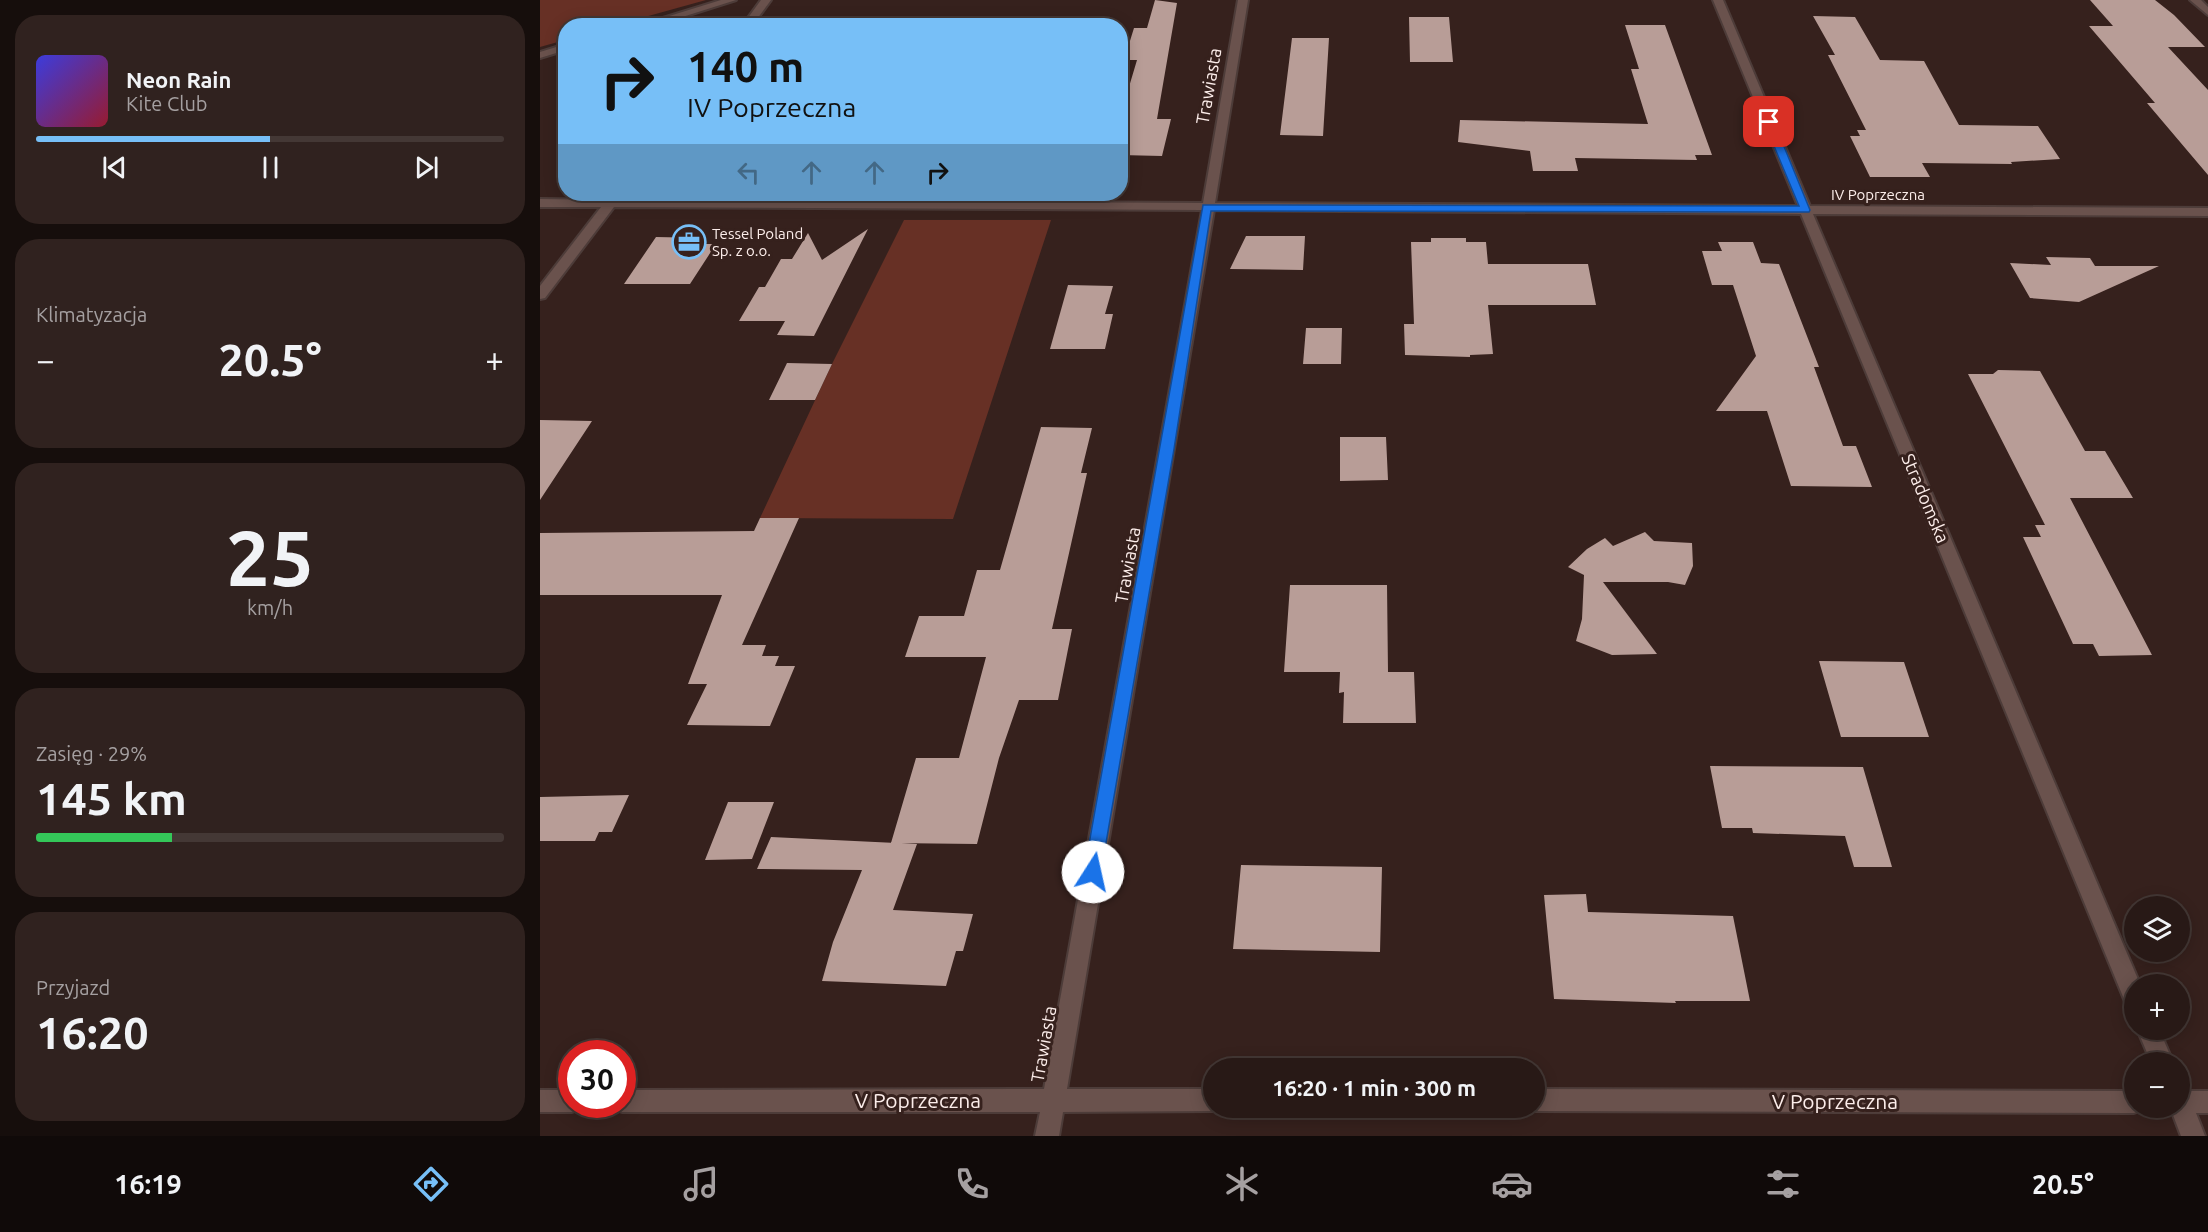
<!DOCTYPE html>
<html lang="pl">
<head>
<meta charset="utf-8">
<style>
  body { margin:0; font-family:Ubuntu,sans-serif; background:#30221f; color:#f1f3f6; height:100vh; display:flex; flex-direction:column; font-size:22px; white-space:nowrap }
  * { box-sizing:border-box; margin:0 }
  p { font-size:20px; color:#a5a0a1 }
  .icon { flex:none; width:33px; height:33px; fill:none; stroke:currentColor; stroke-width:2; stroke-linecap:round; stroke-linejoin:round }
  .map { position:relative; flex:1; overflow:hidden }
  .drawer { display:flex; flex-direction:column; gap:15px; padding:15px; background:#160e0c; width:540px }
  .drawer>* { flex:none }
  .banner { position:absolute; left:18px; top:18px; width:570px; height:183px; border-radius:24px; box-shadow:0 3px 15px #0003,0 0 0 2px #443835; background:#77bff7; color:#111; overflow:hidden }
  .tools { position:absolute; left:1584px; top:896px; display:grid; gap:12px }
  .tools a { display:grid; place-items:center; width:66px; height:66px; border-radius:50%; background:#281916; box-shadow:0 3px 15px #0003,0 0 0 2px #443835; font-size:30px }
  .speed { position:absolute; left:18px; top:1040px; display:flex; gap:12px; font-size:30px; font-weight:700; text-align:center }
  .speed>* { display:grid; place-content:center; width:78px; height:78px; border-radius:50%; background:#281916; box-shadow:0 3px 15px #0003,0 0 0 2px #443835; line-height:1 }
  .speed .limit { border:9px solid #d22; background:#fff; color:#111 }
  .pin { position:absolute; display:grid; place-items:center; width:51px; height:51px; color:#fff; margin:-26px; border-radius:12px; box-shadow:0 3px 9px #0006 }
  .me { position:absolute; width:66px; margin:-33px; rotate:10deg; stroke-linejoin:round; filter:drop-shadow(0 0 4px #0008) }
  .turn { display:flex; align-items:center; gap:21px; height:126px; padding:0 30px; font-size:27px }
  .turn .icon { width:78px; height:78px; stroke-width:2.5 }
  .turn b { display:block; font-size:42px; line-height:51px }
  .lanes { display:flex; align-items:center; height:57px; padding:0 30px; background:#0003; justify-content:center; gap:30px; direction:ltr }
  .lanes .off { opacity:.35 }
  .big { font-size:45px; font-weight:600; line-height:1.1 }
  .drawer .tile { flex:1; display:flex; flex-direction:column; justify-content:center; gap:9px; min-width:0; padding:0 21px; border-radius:24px; background:#30221f }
  .drawer .dial { align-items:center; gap:0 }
  .dial b { font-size:78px; line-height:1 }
  .song { display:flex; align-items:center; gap:18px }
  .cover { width:72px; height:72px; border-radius:9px; background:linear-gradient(135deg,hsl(240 70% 55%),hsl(350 70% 35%)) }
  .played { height:6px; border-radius:3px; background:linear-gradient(90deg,#77bff7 50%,#443835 50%) }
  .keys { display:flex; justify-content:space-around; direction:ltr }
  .heat { display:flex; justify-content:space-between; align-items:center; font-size:33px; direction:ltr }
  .charge { height:9px; border-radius:4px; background:linear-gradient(90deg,#34c759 29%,#443835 0) }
  .trip { position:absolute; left:663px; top:1058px; width:342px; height:60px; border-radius:30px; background:#281916; box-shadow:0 3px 15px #0003,0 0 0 2px #443835; font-weight:600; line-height:60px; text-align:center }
  .tabs { display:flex; height:96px; justify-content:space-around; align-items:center; background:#100a09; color:#a5a0a1 }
  .tabs .icon { width:42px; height:42px }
  .tabs .current { color:#77bff7 }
  .tabs b { font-size:27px; color:#f1f3f6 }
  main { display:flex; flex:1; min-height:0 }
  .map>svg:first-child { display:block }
  .green { fill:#673025 }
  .building { fill:#b89d97 }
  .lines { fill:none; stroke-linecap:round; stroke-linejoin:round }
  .minor-casing { stroke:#4d3c39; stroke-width:4 }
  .minor { fill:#6a524d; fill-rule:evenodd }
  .route { fill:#1a73e8; stroke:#114b97; stroke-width:1.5 }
  .labels { text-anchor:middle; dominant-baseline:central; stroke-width:6; stroke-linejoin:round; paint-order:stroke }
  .far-street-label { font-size:15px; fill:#fcedea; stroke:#36211d }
  .far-poi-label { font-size:15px; fill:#fcedea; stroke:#36211d; text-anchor:start }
  .street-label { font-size:18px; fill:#fcedea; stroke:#36211d }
  .near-street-label { font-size:21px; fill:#fcedea; stroke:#36211d }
</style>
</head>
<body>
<main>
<section class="drawer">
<div class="tile">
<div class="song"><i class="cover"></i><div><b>Neon Rain</b><p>Kite Club</p></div></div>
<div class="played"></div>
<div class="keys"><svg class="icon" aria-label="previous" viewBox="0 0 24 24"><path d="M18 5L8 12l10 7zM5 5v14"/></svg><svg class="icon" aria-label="pause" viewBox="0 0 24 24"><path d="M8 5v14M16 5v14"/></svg><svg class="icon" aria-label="next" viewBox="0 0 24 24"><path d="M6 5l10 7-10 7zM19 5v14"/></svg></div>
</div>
<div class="tile"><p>Klimatyzacja</p>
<div class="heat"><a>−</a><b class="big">20.5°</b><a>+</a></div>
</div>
<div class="tile dial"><b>25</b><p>km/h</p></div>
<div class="tile"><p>Zasięg · 29%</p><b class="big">145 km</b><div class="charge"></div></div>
<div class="tile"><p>Przyjazd</p><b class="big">16:20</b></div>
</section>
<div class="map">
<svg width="1668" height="1136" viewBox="0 0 1668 1136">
  <rect width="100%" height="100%" fill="#36211d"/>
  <path class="green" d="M0,0H166L76,25L26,26L25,40L0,47Z
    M364,220H511L413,519L220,518L292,364Z"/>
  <path class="building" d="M615,0L637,3L617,119H631L622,156L580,155V117L597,60H584L594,28H607Z
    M1550,0H1615L1634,15L1665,47H1628L1668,90V175L1607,103H1615L1549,26H1573Z
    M1273,16L1315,17L1340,60L1384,61L1419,125L1498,126L1520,159L1471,162L1472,164L1382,163L1390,177H1330L1310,136H1320L1317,130H1326L1288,55H1295Z
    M869,17H909L913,62H870Z
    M1085,25H1125L1172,155H1155L1157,160L1035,158L1038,171H993L990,151L918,142L920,120L1108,124L1091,69H1099Z
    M752,38H789L783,136L740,135Z
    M328,229L274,336L237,335L245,321H199L219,287H225L241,259H252L268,233L282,260Z
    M706,236H765L763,270L690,269Z
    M116,237L165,238L161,244H176L150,284H84Z
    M891,238H926V242H946L948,264H1048L1056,305H948L953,354L930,355V357L865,355L864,324H874L871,242H891Z
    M1178,242H1213L1221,263L1239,264L1279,367H1274L1303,446H1316L1332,487L1251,486L1227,411H1176L1216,356L1193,285H1172L1162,251H1182Z
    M1506,257L1550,258L1555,266H1619L1539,302L1490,298L1470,263L1511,265Z
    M528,285L573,286L565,314H573L565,349H510Z
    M766,328H802L801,364H763Z
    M247,363L292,364L275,400H229Z
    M1458,370L1500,371L1545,451H1565L1593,498H1530L1612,655L1559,656L1553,644H1533L1483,537H1501L1495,525H1505L1428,374H1453Z
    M0,420L52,421L0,500Z
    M501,427L552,428L541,473H547L512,629H532L518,700H479L459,758L437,844L351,843L376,758H419L446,657H365L379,616H424L437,570H460Z
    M800,437H846L848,480L800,481Z
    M220,518H259L202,645H226L222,656H239L235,666H255L230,726L147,725L167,684H148L182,595H0V533L214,531Z
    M1105,532L1114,541L1152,543L1153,566L1145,585L1128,582H1063L1117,654L1072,655L1036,641L1042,619L1044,575L1028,567L1047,549L1065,538L1073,546Z
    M750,585H847L848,672H874L876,723H803L804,692L799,693L800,672H744Z
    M1279,661L1364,662L1389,737H1301Z
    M1170,766L1323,767L1352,867H1314L1305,836L1213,833L1212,828H1182Z
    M89,795L72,832H59L55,841H0V797Z
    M188,802H234L212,859L165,860Z
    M231,837L377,844L353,910L433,914L423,951H416L406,986L282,981L293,942L322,870L217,869Z
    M701,865L842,867L840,952L693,949Z
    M1046,894L1048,912L1193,916L1210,1001H1135L1136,1003L1014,999L1004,895Z"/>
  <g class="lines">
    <g class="minor-casing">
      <path id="minor" d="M181,0H196L114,26H97Z
        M221,0H231L212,26H202Z
        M698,0H708L675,203L1258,206L1173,0H1183L1270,206L1668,208V216L1273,214L1600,984H1594V1007L1586,1004L1261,214L674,210L527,1089H674V1107L682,1108L674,1111L523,1112L519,1136H495L500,1112H82L74,1109L72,1104H82V1090L504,1089L662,210L74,207L5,298L0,299V286L61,207H0V199L67,200L72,194H80L82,196L79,200L663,203Z
        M1650,0H1661L1668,7V15Z
        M26,44V50L0,58V52Z
        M1597,1029H1619L1633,1062H1611Z
        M994,1089L1594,1091V1107H1603L1602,1110L1594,1113L994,1111L985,1107H994Z
        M0,1090H32V1104H42L40,1109L32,1112H0Z
        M1640,1091H1668V1113H1656L1665,1136H1641L1630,1107H1640Z"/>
    </g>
    <use href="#minor" class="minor"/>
  </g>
  <path class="route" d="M1229,119L1234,122L1270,210L1269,212L671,211L634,449L561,872L558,878L553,880L547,878L544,872L663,205L1259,206L1224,122Z"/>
  <defs>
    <g id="office-ring" transform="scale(1.725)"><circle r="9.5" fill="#36211d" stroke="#77bff7" stroke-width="1.5"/><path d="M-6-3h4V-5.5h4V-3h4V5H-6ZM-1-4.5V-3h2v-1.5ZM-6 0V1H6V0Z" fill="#77bff7"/></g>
  </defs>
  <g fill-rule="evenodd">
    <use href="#office-ring" x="149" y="242"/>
  </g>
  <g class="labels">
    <g class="far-street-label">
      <text x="1338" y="194">IV Poprzeczna</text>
    </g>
    <g class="far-poi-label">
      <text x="172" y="233">Tessel Poland<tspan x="172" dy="17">Sp. z o.o.</tspan></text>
    </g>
    <g class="street-label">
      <text transform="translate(668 86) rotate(-80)">Trawiasta</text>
      <text transform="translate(1386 498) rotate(67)">Stradomska</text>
      <text transform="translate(587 565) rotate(-80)">Trawiasta</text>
      <text transform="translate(503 1044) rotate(-80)">Trawiasta</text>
    </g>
    <g class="near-street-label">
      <text x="378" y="1100">V Poprzeczna</text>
      <text x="1295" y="1101">V Poprzeczna</text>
    </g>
  </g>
</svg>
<div class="tools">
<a><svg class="icon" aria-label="layers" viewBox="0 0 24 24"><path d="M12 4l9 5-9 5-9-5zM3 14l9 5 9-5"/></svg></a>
<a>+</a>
<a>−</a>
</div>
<div class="speed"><div class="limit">30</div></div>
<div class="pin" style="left:1229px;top:122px;background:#d93025"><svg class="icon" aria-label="arrive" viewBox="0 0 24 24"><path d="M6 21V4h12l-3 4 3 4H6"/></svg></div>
<svg class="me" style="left:553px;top:872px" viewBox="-20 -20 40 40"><circle r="19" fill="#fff"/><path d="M0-13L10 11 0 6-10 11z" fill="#1a73e8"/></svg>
<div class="trip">16:20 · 1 min · 300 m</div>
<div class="banner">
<div class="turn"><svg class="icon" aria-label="right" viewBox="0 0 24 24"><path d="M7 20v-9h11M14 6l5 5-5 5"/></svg><div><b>140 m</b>IV Poprzeczna</div></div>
<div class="lanes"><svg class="icon off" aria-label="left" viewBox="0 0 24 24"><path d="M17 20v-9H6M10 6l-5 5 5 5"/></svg><svg class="icon off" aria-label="ahead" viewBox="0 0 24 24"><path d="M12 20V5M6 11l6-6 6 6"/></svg><svg class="icon off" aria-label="ahead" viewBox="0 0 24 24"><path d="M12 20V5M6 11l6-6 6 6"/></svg><svg class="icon" aria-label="right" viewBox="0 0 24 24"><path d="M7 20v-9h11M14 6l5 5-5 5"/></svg></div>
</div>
</div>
</main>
<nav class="tabs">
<b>16:19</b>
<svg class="icon current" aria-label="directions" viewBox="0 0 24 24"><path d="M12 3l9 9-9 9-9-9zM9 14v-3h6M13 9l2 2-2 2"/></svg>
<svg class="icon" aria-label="music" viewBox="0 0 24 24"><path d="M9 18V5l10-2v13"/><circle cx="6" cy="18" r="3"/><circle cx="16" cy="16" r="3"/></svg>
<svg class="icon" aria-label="phone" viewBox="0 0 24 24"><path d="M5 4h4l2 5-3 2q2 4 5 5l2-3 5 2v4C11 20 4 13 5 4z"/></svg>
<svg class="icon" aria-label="climate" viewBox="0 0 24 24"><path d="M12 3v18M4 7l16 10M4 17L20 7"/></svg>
<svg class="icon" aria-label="car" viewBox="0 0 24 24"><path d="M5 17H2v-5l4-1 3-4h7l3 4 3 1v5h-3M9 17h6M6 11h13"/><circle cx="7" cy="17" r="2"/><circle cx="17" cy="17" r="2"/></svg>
<svg class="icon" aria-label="filters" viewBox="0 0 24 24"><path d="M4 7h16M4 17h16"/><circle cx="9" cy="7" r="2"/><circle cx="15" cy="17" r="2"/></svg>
<b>20.5°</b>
</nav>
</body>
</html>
